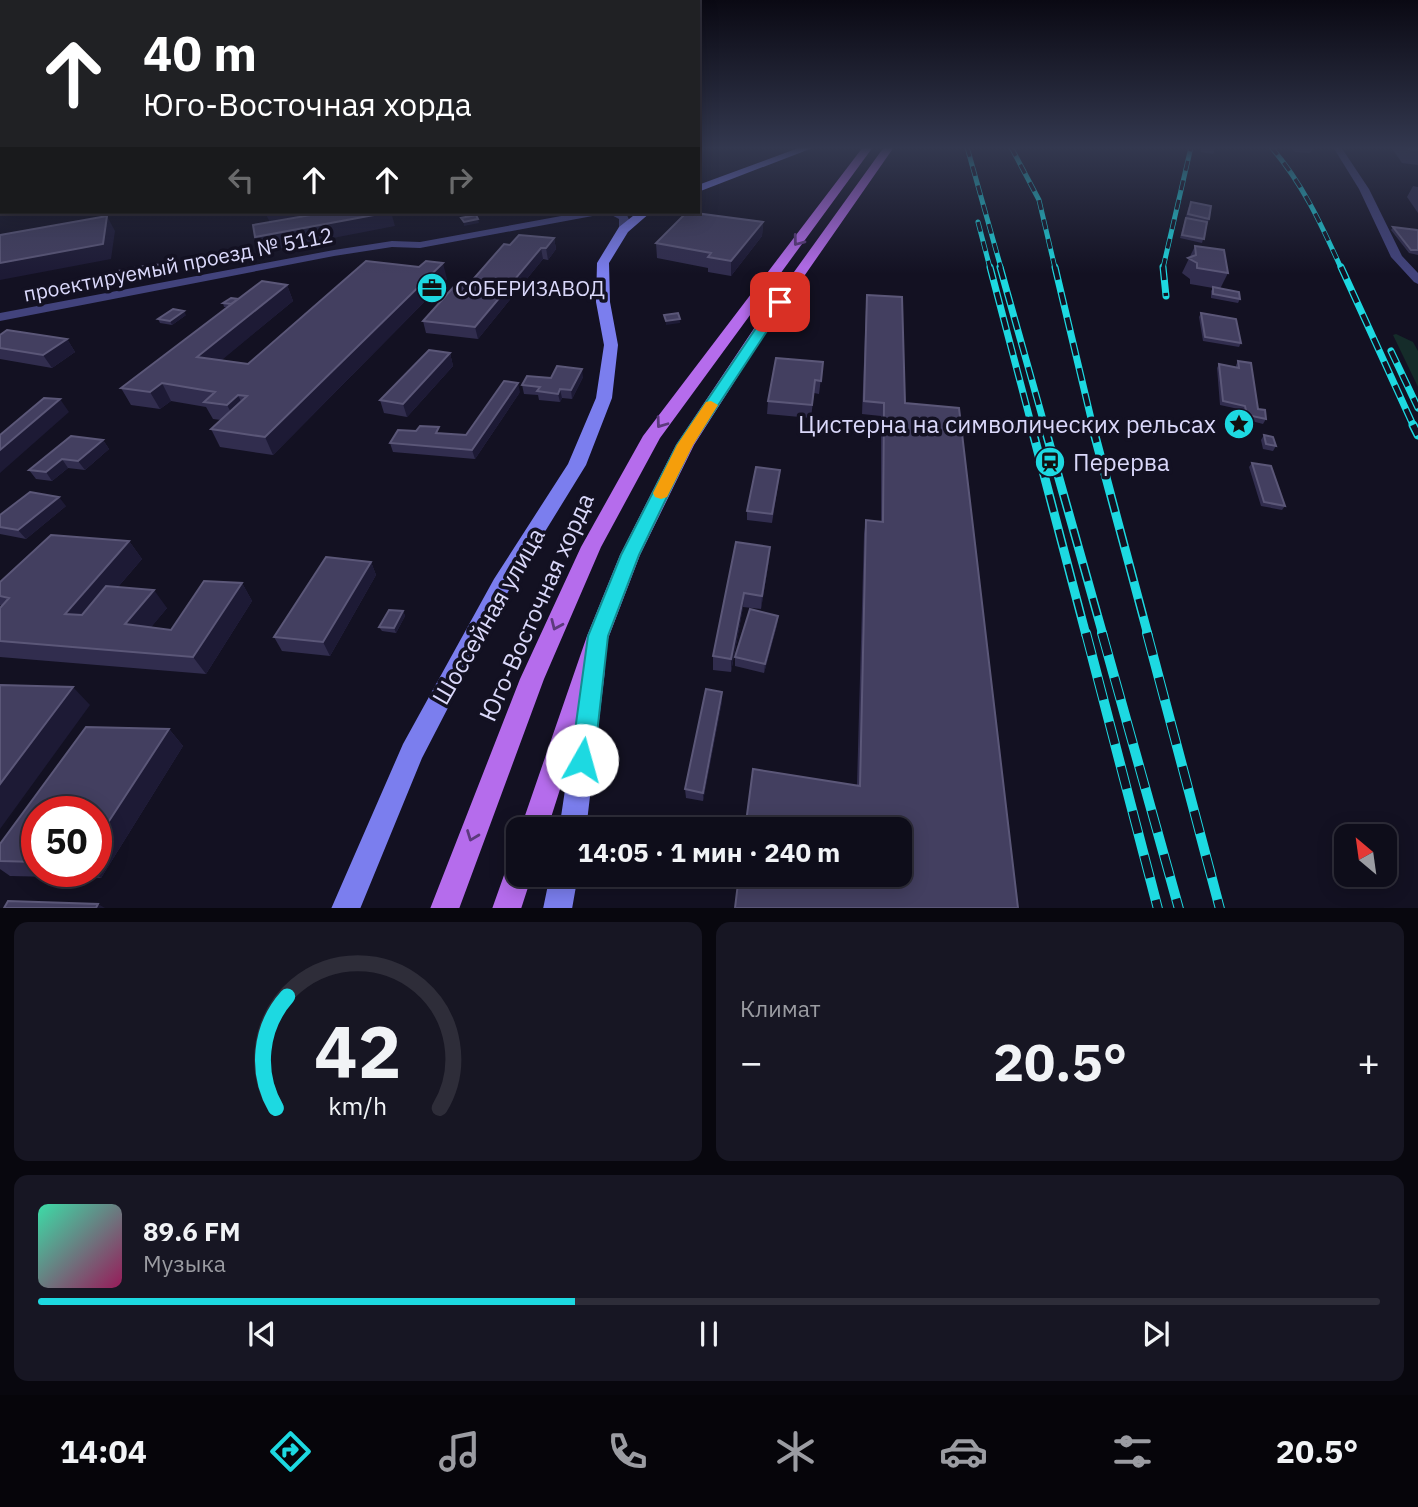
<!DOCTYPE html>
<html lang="ru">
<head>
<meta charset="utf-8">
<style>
  body { margin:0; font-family:"IBM Plex Sans",sans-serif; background:#171623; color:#f1f3f6; height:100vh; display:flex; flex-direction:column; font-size:26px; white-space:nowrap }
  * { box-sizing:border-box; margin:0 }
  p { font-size:23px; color:#9b9ca2 }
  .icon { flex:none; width:38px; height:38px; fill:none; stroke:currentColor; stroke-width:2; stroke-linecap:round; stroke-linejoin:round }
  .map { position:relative; height:908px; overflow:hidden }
  .side { display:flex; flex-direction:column; gap:14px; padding:14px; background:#08070e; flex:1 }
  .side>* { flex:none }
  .guide { position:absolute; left:0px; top:0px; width:700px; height:214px; box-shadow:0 4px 18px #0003,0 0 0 2px #2e2d39; background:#202124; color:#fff; overflow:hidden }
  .needle { width:46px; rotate:331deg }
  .controls { position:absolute; left:1334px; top:824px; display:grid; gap:14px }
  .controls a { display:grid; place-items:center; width:63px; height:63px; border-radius:14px; background:#0e0d1a; box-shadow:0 4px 18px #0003,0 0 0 2px #2e2d39; font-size:35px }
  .speed { position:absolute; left:21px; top:796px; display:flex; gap:14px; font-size:35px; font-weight:700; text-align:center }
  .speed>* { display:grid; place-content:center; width:91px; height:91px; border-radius:50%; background:#0e0d1a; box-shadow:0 4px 18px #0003,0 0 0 2px #2e2d39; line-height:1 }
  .speed .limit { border:10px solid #d22; background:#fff; color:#111 }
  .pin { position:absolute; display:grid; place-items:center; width:60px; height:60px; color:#fff; margin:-30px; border-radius:14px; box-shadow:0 4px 10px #0006 }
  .me { position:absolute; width:77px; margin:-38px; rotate:7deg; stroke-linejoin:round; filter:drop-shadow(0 0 5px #0008) }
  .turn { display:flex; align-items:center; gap:24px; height:147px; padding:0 28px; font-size:32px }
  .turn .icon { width:91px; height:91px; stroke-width:2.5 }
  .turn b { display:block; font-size:49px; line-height:60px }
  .lanes { display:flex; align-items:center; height:66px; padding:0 28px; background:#0003; justify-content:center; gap:35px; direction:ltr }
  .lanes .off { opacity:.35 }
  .big { font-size:52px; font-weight:700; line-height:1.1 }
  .side .widget { flex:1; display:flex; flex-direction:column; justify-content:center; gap:10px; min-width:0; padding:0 24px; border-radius:14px; background:#171623 }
  .side .dial { align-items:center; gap:0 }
  .dial svg { height:182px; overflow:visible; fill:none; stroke:#2e2d39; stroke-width:7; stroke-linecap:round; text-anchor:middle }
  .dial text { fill:#f1f3f6; stroke:none }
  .song { display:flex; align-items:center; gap:21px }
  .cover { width:84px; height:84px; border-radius:10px; background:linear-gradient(135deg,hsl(160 70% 55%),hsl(330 70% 35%)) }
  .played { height:7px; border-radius:4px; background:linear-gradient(90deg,#1dd9e1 40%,#2e2d39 40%) }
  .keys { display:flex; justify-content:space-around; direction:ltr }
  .heat { display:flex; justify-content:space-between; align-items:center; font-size:38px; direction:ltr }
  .side .tiles { flex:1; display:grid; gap:14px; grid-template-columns:1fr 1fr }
  .widget:last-child { grid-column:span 2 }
  .trip { position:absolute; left:506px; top:817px; width:406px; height:70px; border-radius:14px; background:#0e0d1a; box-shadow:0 4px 18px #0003,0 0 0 2px #2e2d39; font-weight:700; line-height:70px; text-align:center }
  .menu { display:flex; height:112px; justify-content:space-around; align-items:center; background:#06050a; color:#9b9ca2 }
  .menu .icon { width:49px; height:49px }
  .menu .on { color:#1dd9e1 }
  .menu b { font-size:32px; color:#f1f3f6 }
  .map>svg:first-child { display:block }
  .green { fill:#152c2a }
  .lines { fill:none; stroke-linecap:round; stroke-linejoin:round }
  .street { fill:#42437c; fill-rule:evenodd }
  .secondary { fill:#7b7eee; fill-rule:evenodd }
  .primary { fill:#b56cec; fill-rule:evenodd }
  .rail-far3-casing { stroke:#1dd9e1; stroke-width:5 }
  .rail-far2-casing { stroke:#1dd9e1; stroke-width:7 }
  .rail-far1-casing { stroke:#1dd9e1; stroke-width:9 }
  .rail-casing { stroke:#1dd9e1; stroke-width:10 }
  .rail-far3 { stroke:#131122; stroke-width:3.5; stroke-dasharray:10; stroke-linecap:butt }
  .rail-far2 { stroke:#131122; stroke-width:4.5; stroke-dasharray:13; stroke-linecap:butt }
  .rail-far1 { stroke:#131122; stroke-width:6; stroke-dasharray:18; stroke-linecap:butt }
  .rail { stroke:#131122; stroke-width:8; stroke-dasharray:23; stroke-linecap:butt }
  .wall { fill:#312d4e; fill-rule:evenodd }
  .shaded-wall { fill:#1d1a35 }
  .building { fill:#433f60; stroke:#5b5778; stroke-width:2 }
  .oneway { stroke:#5c3a7d }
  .route { fill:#1dd9e1; stroke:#138d92; stroke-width:2 }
  .slow { fill:#f59e0b }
  .labels { text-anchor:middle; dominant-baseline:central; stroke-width:7; stroke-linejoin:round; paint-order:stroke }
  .far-street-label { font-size:21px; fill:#dad8fa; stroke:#131122 }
  .far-poi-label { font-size:21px; fill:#dad8fa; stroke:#131122; text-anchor:start }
  .poi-label { font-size:24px; fill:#dad8fa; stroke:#131122; text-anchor:end }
  .street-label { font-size:24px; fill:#dad8fa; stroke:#131122 }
</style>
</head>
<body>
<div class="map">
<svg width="1418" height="909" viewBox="0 0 1418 909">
  <rect width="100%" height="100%" fill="#131122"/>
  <path class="green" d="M1396,334L1413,342L1418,351V387L1393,335Z"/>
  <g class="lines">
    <path class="street" d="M1333,147H1341L1369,189L1402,256L1418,273V284L1414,282L1391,257L1359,189Z
      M583,212H603L598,215L420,248L392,247L334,256L0,321V313L334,250L392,241L420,242Z
      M606,212H619L627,215L630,222L627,232H619V219Z"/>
    <path class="secondary" d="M801,147H815L698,192V185Z
      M638,212H651L628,232L609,263L610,302L618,345L612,398L586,465L509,590L422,758L360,909H331L403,744L494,579L568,464L596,398L604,345L596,302L597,263L619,227Z
      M594,660L602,663L605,670L586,830H559L583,670L586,663Z
      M550,875H578L572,909H543Z"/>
    <path class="primary" d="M863,147H873L660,438L601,547L544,679L459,909H430L520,679L581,547L643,436Z
      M884,147H894L775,318L694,445L640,555L609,636L547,830H520L587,636L620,555L676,445L763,315Z
      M518,860V875H532L521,909H492L508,864Z"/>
    <g class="rail-far3-casing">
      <path id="rail-far3" d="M967,147L1001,268
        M1011,147L1039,200L1055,268
        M1271,147C1303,184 1321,224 1341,268
        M978,222L990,268
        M1163,268L1191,147"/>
    </g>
    <g class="rail-far2-casing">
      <path id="rail-far2" d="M990,267L1032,427
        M1000,267L1045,427
        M1055,267L1093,427
        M1163,267L1166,296
        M1341,267L1414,427
        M1391,351L1418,408"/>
    </g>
    <g class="rail-far1-casing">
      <path id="rail-far1" d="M1031,425L1086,635
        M1044,425L1103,635
        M1092,425L1148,635
        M1413,425L1418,435"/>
    </g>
    <g class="rail-casing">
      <path id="rail" d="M1086,633L1158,909
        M1102,633L1179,909
        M1147,633L1220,909"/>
    </g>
    <use href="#rail-far3" class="rail-far3"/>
    <use href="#rail-far2" class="rail-far2"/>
    <use href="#rail-far1" class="rail-far1"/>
    <use href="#rail" class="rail"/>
  </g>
  <path class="wall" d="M1201,147H1216L1213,154L1201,152Z
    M1291,147H1313L1310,153L1295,152Z
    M1391,147H1418V165L1402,163Z
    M1413,186L1418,187V213L1407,197Z
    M1191,202L1209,219L1202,243L1180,238L1188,209Z
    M763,222L762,236L731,276L708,272V268L657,258L656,243Z
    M1393,227L1418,231V255L1409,253L1391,230Z
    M554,238L556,249L548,260L543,259L478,339L426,333L423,321L470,283L510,245Z
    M1195,246L1228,273L1220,289L1240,299L1238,303L1211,298V291L1213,288L1190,284V279L1182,273Z
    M447,279L273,455L220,447L211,429L221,420L213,419L206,407L171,401L160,409L131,405L121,388L227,307H224L223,303L287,285L293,301L221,360L248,364Z
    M867,295L905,403L1018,908L857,785L864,534L866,520L881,522V416L862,414L866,307Z
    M1201,313L1241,343L1239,347L1203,341L1199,317Z
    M186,315L172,325L160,323L158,319Z
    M0,335L67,339L75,352L52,368L0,359Z
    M450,353L453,366L407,417L384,413L380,400Z
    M1238,361L1258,409L1266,419L1263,424L1244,419L1243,410L1220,405L1217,368L1219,364L1236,367V365Z
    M823,362L819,394L814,393L811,418L767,414L768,401Z
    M583,377L572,399L562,398L560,402L539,400L538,395L524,394L522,385L551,378Z
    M520,392L475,459L393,452L390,443L441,433L466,435Z
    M1264,435L1276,446L1273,451L1263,449L1261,440Z
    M103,440L109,449L85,470L68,468L52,481L36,479L29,470Z
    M1252,463L1285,506L1282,510L1261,506L1249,467Z
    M779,479L772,523L747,520V511Z
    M66,506L26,539L0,534V515Z
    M129,541L142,559L118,587L167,608L151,627L171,630L242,583L252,601L206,674L0,657V608L2,606L0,605V582Z
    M736,542L769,560L761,609L743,607L731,672L713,670V656Z
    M371,562L376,575L330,656L282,651L274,637Z
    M403,611L405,616L396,633L382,631L379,627Z
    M778,616L777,625L764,673L735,666V657Z
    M722,692V701L703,801L686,798L685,789Z
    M86,727L169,729L183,746L101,878L10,876L0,869V844ZM37,812H96V872H37Z"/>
  <path class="shaded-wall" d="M265,212H310L311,215L270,223Z
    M391,212L395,226L261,252L255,237Z
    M107,216L115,231L111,259L0,280V263Z
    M478,219L479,223L464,226V222Z
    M763,222L762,236L731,276V261Z
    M554,238L556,249L548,260L546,248Z
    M541,248L543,259L478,339L475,327Z
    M443,263L447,279L273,455L265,437Z
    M170,264L172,268L171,272L114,282L112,278Z
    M287,285L293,301L205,374L197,357Z
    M184,311L186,315L172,325L170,321Z
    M680,319V323L666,325V321Z
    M67,339L75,352L52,368L43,355Z
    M450,353L453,366L407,417L403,404Z
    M582,369L583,377L572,399L571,390Z
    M162,383L171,401L160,409L150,392Z
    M518,383L520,392L475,459L472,450Z
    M560,389L562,398L560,402L558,394Z
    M238,395L246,412L236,422L227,405Z
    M60,399L69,412L0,473V450Z
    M103,440L109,449L85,470L78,461Z
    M62,459L68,468L52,481L46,472Z
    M59,497L66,506L26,539L18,530Z
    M129,541L142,559L80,631L65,614Z
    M770,547L769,560L761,609L762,596Z
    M371,562L376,575L330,656L323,642Z
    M242,583L252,601L206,674L193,657Z
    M154,590L167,608L139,642L125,624Z
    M744,593L743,607L731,672V659Z
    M403,611L405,616L396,633L394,628Z
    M778,616L777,625L764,673L765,664Z
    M73,687L90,705L0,829V784Z
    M722,692V701L703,801V793Z
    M169,729L183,746L101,878L93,872H96V841Z
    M98,904L105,908H96Z"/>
  <path class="building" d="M1407,147H1418V150L1409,149Z
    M1191,202L1211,206L1209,219L1188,214Z
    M310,212H390L255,237L253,225L311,215Z
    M687,212H688L763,222L731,261L708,257L711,253L656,243Z
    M476,215L478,219L464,222L461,218Z
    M107,216L103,244L0,263V235Z
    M1186,218L1207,222L1204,239L1182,235Z
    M1393,227L1417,230L1418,231V250H1411Z
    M519,235L554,238L546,248H541L475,327L423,321L458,282L470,283L504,244L510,245Z
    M1195,246L1224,250L1228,273L1197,268V263L1188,258L1196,255Z
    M366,261L419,267L426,261L443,263L265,437L211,429L247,396L238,395L227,405L204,402L215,392L162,383L150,392L121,388L262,281L287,285L197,357L248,364Z
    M170,264V268L112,278V272L150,265Z
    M1213,287L1239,292L1240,299L1213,294Z
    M867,295L902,297L905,403L959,408L1018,908H735L739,875H900V830H745L753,769L860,786L866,520L883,522L884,403L864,401Z
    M231,298L238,299L231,304L223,303Z
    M173,309L184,311L170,321L158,319Z
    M678,313L680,319L666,321L664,315Z
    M1201,313L1236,319L1241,343L1205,337Z
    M7,330L67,339L43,355L0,348V335Z
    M429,350L450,353L403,404L380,400Z
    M776,358L823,362L821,381L815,380L812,405L768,401Z
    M1238,361L1251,363L1258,409L1265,410L1266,419L1247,415L1245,406L1223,401L1219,364L1239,368Z
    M557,366L582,369L571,390L560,389L558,394L537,391L540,387L522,385L527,376L551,378Z
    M504,381L518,383L472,450L390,443L398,430L416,431L420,426L439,427L436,433L466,435Z
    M44,398L60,399L0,450V435Z
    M1264,435L1273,437L1276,446L1266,444Z
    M71,436L103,440L78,461L62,459L46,472L29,470Z
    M1252,463L1271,466L1285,506L1264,502Z
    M756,467L780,470L772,514L747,511Z
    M30,492L59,497L18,530L0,527V515Z
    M51,535L129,541L65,614L82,615L106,586L154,590L125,624L171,630L204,581L242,583L193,657L0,641V608L9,598L0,596V582Z
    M736,542L770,547L762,596L744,593L731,659L713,656Z
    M326,557L371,562L323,642L274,637Z
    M750,609L778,616L765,664L735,657Z
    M389,610L403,611L394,628L379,627Z
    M0,685L73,687L0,784Z
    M706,689L722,692L703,793L685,789Z
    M86,727L169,729L96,841V812H37V862L0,861V844Z
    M8,901L98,904L96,908H4Z"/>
  <defs><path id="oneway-chevron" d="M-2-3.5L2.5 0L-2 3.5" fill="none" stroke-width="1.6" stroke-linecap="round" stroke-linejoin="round" transform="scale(1.75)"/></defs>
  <g class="oneway">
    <use href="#oneway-chevron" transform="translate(798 241) rotate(127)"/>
    <use href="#oneway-chevron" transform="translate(661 423) rotate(126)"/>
    <use href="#oneway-chevron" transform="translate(556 625) rotate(114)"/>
    <use href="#oneway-chevron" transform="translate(472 836) rotate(111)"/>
  </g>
  <linearGradient id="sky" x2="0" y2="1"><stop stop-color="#0a0913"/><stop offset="0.54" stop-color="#33384f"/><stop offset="1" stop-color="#33384f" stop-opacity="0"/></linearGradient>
  <rect width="1418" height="274" fill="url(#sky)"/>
  <path class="route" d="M780,299L786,302L692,445L639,555L608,636L594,760L591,768L582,771L574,768L571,760L588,636L621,555L677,445L775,300Z"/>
  <path class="slow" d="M711,401L718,405L693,445L667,497L661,499L655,497L653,493L677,445L706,402Z"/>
  <defs>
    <g id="office-disc" transform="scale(1.575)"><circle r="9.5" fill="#1dd9e1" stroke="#131122"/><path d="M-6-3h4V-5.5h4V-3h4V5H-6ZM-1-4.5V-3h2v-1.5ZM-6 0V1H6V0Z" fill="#111"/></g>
    <g id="sight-disc" transform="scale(1.575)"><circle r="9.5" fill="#1dd9e1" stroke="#131122"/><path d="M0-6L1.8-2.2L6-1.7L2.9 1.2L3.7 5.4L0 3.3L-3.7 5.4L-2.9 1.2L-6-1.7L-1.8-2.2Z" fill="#111"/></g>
    <g id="station-disc" transform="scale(1.575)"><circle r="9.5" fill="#1dd9e1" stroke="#131122"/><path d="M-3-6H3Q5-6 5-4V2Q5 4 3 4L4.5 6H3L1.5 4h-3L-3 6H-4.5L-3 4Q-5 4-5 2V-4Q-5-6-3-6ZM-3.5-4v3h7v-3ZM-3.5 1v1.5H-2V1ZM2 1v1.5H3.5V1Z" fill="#111"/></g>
  </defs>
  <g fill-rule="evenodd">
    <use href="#office-disc" x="432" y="288"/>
    <use href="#sight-disc" x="1239" y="424"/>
    <use href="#station-disc" x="1050" y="462"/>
  </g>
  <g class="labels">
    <g class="far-street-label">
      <text transform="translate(178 264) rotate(-11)">проектируемый проезд № 5112</text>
    </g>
    <g class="far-poi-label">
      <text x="455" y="288">СОБЕРИЗАВОД</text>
    </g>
    <g class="poi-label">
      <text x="1216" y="424">Цистерна на символических рельсах</text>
      <text x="1073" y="462" text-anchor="start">Перерва</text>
    </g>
    <g class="street-label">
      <text transform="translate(536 607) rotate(-66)">Юго-Восточная хорда</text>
      <text transform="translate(488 616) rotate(-60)">Шоссейная улица</text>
    </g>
  </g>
</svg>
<div class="controls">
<a><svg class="needle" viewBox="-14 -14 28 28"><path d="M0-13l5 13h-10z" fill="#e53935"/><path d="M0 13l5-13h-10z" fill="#9b9ca2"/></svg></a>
</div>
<div class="speed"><div class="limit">50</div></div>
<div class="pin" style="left:780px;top:302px;background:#d93025"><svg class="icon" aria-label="arrive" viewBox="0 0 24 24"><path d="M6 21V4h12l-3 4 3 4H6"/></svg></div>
<svg class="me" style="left:582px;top:760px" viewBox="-20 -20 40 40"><circle r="19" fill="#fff"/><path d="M0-13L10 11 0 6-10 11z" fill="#1dd9e1"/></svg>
<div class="trip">14:05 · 1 мин · 240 m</div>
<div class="guide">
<div class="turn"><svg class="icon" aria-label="ahead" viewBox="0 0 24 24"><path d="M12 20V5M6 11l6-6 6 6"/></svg><div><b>40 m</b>Юго-Восточная хорда</div></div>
<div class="lanes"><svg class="icon off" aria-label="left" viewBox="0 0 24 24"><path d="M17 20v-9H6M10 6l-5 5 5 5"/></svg><svg class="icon" aria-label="ahead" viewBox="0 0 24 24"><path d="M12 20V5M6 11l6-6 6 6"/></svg><svg class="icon" aria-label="ahead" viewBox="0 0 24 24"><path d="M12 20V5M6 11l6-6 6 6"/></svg><svg class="icon off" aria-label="right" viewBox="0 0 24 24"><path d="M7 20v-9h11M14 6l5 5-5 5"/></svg></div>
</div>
</div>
<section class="side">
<div class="tiles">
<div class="widget dial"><svg viewBox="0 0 100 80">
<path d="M14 69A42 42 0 1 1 86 69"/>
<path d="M14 69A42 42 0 0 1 19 20" stroke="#1dd9e1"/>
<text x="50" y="56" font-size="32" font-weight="700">42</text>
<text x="50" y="72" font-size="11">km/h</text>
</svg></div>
<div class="widget"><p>Климат</p>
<div class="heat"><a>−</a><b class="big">20.5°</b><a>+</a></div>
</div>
<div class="widget">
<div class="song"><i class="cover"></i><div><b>89.6 FM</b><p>Музыка</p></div></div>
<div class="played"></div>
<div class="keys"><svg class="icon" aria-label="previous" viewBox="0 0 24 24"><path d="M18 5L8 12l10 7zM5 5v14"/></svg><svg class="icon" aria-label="pause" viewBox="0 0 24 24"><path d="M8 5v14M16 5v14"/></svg><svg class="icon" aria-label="next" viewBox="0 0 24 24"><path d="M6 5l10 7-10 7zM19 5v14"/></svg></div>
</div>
</div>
</section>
<nav class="menu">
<b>14:04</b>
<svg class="icon on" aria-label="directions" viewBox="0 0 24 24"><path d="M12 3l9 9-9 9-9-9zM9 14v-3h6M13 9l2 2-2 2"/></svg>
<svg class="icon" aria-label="music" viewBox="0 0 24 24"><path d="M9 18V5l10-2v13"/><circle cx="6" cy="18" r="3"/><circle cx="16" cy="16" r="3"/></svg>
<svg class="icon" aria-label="phone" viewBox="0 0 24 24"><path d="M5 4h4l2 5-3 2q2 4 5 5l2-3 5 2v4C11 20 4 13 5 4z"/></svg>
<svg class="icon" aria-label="climate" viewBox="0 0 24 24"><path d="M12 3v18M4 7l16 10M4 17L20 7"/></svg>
<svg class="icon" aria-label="car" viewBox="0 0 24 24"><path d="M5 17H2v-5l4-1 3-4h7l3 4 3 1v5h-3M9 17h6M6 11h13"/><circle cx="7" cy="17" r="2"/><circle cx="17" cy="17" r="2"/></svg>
<svg class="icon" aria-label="filters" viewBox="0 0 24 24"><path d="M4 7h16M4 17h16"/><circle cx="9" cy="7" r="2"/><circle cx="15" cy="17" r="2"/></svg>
<b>20.5°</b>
</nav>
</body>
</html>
